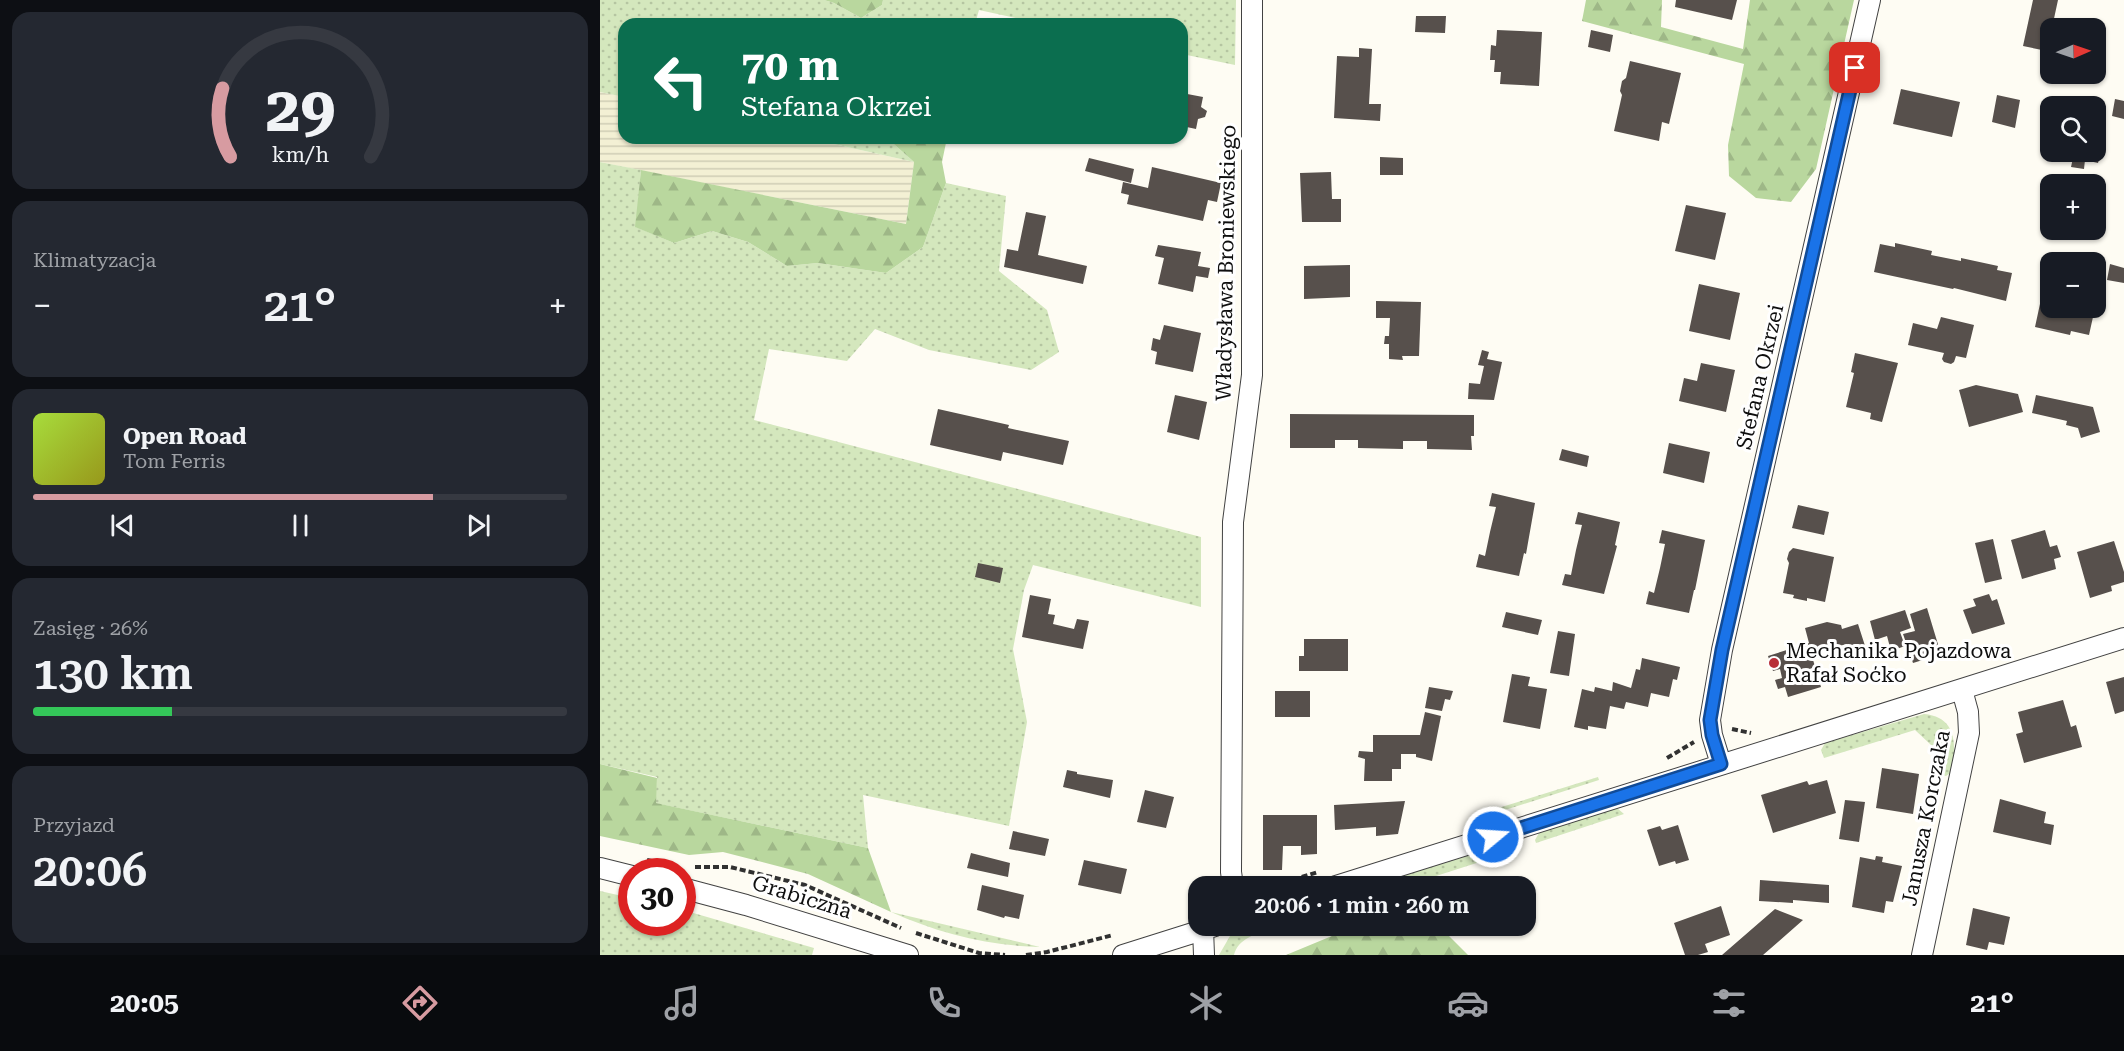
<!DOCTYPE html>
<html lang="pl">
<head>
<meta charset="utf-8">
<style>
  body { margin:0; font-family:"Roboto Serif",serif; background:#242831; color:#f1f3f6; height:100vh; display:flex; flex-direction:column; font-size:22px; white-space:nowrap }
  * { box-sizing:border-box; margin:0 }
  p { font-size:20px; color:#9ea1a6 }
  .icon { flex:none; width:33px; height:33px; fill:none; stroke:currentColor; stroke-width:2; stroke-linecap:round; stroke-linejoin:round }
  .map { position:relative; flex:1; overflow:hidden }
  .panel { display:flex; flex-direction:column; gap:12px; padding:12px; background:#0d0f14; width:600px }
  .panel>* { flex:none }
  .top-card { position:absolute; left:18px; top:18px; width:570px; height:126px; border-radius:18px; box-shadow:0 2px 4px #0004; background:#0b6e4f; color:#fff; overflow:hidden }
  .needle { width:39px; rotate:88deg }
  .fabs { position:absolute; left:1440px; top:18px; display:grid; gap:12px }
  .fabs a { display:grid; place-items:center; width:66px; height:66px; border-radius:12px; background:#171b24; box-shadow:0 2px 4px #0004; font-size:30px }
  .speed { position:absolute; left:18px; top:858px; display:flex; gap:12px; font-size:30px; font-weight:700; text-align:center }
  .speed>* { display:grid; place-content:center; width:78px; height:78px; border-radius:50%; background:#171b24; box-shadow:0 2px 4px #0004; line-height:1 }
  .speed .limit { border:9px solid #d22; background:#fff; color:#111 }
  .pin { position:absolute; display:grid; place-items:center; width:51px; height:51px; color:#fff; margin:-26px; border-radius:12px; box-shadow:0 3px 9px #0006 }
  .me { position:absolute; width:66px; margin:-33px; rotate:72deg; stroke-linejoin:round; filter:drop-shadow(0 0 4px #0008) }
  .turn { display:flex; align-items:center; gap:21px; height:126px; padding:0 24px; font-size:27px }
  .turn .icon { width:78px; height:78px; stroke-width:2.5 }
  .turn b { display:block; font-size:42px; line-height:51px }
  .big { font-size:45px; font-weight:600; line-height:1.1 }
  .panel .card { flex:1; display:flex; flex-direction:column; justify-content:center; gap:9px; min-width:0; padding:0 21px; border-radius:18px; background:#242831 }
  .panel .dial { align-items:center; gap:0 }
  .dial svg { height:156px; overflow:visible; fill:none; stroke:#363941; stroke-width:7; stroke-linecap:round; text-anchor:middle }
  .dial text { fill:#f1f3f6; stroke:none }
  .song { display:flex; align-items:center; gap:18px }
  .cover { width:72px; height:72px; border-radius:9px; background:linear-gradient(135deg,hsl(80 70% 55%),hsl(60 70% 35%)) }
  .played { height:6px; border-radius:3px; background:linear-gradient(90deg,#d79ba1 75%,#363941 75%) }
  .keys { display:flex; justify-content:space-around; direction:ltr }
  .heat { display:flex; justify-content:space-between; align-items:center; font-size:33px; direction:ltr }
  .charge { height:9px; border-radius:4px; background:linear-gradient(90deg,#34c759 26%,#363941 0) }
  .trip { position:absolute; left:588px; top:876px; width:348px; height:60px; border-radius:18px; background:#171b24; box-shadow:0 2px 4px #0004; font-weight:600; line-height:60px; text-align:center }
  .tabs { display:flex; height:96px; justify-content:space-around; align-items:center; background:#090b0e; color:#9ea1a6 }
  .tabs .icon { width:42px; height:42px }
  .tabs .on { color:#d79ba1 }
  .tabs b { font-size:27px; color:#f1f3f6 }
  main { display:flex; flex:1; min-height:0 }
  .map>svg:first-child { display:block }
  .farmland { fill:url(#farmland-rules) }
  .grass { fill:url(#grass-dots) }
  .forest { fill:url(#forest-firs) }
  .building { fill:#57504c }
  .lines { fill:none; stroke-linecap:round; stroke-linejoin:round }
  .minor-casing { stroke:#424242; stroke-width:22 }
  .path { stroke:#313131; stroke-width:4; stroke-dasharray:6 3; stroke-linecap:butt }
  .minor { stroke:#fff; stroke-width:20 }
  .route-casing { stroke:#114b97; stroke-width:15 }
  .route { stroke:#1a73e8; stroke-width:10 }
  .poi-dot { fill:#b82f39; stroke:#fff; stroke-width:2 }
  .labels { text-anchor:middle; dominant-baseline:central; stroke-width:6; stroke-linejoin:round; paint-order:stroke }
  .street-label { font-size:21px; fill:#0f0f0f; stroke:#fff }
  .poi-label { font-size:21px; fill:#0f0f0f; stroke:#fff; text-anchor:start }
</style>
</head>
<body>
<main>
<section class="panel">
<div class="card dial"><svg viewBox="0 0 100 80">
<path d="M14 69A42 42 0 1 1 86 69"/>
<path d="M14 69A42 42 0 0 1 10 34" stroke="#d79ba1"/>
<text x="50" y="56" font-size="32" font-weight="700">29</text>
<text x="50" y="72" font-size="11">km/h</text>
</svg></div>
<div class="card"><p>Klimatyzacja</p>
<div class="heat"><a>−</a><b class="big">21°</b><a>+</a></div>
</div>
<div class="card">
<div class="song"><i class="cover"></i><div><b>Open Road</b><p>Tom Ferris</p></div></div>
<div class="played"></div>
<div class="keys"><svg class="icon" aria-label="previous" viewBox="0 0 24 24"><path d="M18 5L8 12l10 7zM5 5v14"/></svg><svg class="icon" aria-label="pause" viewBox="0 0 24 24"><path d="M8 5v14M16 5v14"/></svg><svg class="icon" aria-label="next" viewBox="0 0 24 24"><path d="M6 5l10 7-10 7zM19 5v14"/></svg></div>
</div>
<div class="card"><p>Zasięg · 26%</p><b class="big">130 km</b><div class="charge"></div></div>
<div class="card"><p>Przyjazd</p><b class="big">20:06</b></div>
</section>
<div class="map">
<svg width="1524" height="955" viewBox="0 0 1524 955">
  <defs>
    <pattern id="farmland-rules" width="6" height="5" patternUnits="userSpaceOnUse" patternTransform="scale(1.5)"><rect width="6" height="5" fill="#f3f0d4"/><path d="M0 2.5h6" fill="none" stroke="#cfcdb5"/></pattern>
    <pattern id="grass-dots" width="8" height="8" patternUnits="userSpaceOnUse" patternTransform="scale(1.5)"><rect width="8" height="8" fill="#d4e7bd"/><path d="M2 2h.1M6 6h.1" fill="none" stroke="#b5c5a1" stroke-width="1.8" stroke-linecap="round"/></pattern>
    <pattern id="forest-firs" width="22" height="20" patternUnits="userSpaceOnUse" patternTransform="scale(1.5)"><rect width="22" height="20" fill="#b9d79e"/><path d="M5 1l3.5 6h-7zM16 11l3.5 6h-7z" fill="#9eb787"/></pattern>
  </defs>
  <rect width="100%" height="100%" fill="#fefcf3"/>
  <path class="farmland" d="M0,92L24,97V138H207L314,162L306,224L0,162Z"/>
  <path class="grass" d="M0,0H224L234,3L261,18L282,5L283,0H636L635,65L582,54V24H443L379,10L375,24H24V97L0,92Z
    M207,138H287L314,162Z
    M0,162L41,170L36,227L74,243L112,231L148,242L187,266L218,263L286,273L323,247L346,183L406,196L399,271L447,310L459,352L431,370L329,350L275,329L247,361L169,349L154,420L601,537V607L433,565L424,590L413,649L427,722L409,826L263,795L268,848L55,803L57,777L0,764Z
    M1324,714C1358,717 1356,746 1352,772L1346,776L1341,775L1345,758L1315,730L1224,758L1221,750L1225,743Z
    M998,777L999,780L880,818L879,814Z
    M1017,808L1024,814L936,843L935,840L939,833Z
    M909,843L916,846L917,850L805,886H770Z
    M0,891L31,898L32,922H82L83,910L214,948L212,955H0Z
    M291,912L440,947C388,946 338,933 291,912Z
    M648,926H686C668,931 639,934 634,955H619L630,936Z"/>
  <path class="forest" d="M224,0H283L282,5L261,18L234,3Z
    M986,0H1062L1061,27L1143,49L1150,0H1254L1216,169L1191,202L1156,198L1129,176L1128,145L1144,64L982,21Z
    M287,138H347L342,162L346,183L323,247L286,273L218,263L187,266L148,242L112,231L74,243L35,227L41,170L306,224L314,162Z
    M0,764L57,778L56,803L268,848L291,912L208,874L123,852L89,855L0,836Z
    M756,926H839L868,955H686Z"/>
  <path class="building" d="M1076,0H1137L1132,20L1075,7Z
    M1433,0H1458L1447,51L1423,46Z
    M816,16H846L845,33L815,32Z
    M897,30L942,32L939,86L900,84L901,72H894L895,60H890L891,45L896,46Z
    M991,30L1013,35L1010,52L988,47Z
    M759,48L772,49L769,104H781L780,121L734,118L737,56L759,57Z
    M1030,61L1081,73L1069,124L1062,122L1059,141L1014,131L1022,95L1020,91L1022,81L1026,78Z
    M1301,89L1360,102L1352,137L1293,124Z
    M582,93L603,97L601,107L607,111L605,117L598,119L596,129L582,126Z
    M1397,95L1420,100L1415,128L1392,122Z
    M1515,99L1524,101V119L1512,116Z
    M1496,133L1504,135L1498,163L1485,160L1484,169L1471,167L1473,158L1454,154L1455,152H1496Z
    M780,157L803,158V175H780Z
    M489,158L534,169L531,183L485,171Z
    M552,167L621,183L617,202L608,200L603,221L527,204L529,195L521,193L523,182L548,188Z
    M731,172L732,199H741V222H702L700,173Z
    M1086,205L1126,213L1115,260L1075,251Z
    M426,212L446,216L438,255L487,266L483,284L404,267L407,249L418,251Z
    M1295,243L1332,251L1331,255L1361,261V258L1398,266L1397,270L1412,273L1406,301L1354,288L1353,289L1274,272L1280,244L1295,247Z
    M558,245L601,252L598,266L610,268L608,278L596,276L593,292L558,284L564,258L555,256Z
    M1510,264L1524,268V283L1507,280Z
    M750,265V297L704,299V266Z
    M1099,284L1140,293L1130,340L1089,331Z
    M1443,290L1450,292V308H1495L1489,335L1471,331L1470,335L1435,327Z
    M776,301L821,302L819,356H802L803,360L789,359V344H784L785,336H789L790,318H776Z
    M1341,317L1374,325L1366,358L1356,356L1354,362L1351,364L1344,362L1342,359L1344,353L1308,345L1313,323L1337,329Z
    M564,325L601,333L593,372L555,364L557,352L551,350L553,338L560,340Z
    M882,350L889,352L887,359L902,362L894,400L868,399L869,383L880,384L884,366L878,365Z
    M1255,353L1298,363L1282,422L1270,419L1271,413L1246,407L1254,373L1251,372Z
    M1101,363L1135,370L1126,412L1079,401L1084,378L1097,381Z
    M1376,385L1418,394L1423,412L1369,427L1359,390Z
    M575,395L607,402L599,440L567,432Z
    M1436,395L1493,407L1500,432L1481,438L1478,428L1466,425L1467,421L1432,413Z
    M338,409L409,425L408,428L469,441L463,465L403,452L401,461L330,445Z
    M690,414L874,415V436H871L872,450L827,449V441H803V449L758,448V440H735V448H690Z
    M1069,443L1110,452L1104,483L1063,473Z
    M962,449L989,456L987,467L959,460Z
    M892,493L935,503L926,554L924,553L919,576L876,567L879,554L885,556L890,532L896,507L889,506Z
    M1198,505L1229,512L1224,535L1192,528Z
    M978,512L1020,522L1015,545L1017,546L1004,594L962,585L965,574L971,575L976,550L982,525L975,524Z
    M1062,530L1105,540L1095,590H1094L1089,613L1046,604L1049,591L1054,593L1060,568L1065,544L1059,543Z
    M1445,530L1450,547L1457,545L1461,557L1454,559L1456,569L1422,579L1411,540Z
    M1393,539L1402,579L1385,583L1375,543Z
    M1514,541L1524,572V582L1511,586L1512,591L1490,598L1477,552Z
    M1193,548L1234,557L1225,602L1207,598V601L1193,598L1194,595L1183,593L1189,563L1187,559L1189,552Z
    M378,563L403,568L400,583L375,577Z
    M1389,594L1392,601L1397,599L1405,624L1372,634L1363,610L1376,606L1373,599Z
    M430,595L451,599L448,614L455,615L453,624L474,629L477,619L489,621L483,649L422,637Z
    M1327,608L1340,651L1325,656L1326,659L1313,663L1303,634L1315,631L1310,614Z
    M1305,610L1311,628L1300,632L1305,646L1291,651L1287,636L1275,640L1270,621Z
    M906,612L942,620L938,635L902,627Z
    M1227,622L1241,625L1242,629L1258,624L1267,652L1250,657L1247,644L1211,653L1221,687L1188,697L1185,687L1178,689L1175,680L1182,678L1180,669L1173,671L1168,656L1209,643L1205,628Z
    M958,631L975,634L969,676L950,673Z
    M704,639H748V671H699V656H704Z
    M1042,658L1080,667L1077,680L1073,679L1069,697L1051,693L1048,707L1026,702L1024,709L1010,706L1006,729L988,726V730L974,727L982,689L994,692L995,687L1012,691L1013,682L1031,688L1036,669L1040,670Z
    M912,674L930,677L928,686L947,689L940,729L903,722Z
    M1524,677V711L1515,714L1506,682Z
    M829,687L853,691L850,700L845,699L842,711L825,708Z
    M675,691H710V717H675Z
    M1463,700L1471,727L1476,725L1482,747L1424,763L1416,734L1423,732L1418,712Z
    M825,712L841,716L832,761L816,757V754H801V769H792V781H764L765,759L758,757L759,751L773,752V735H820Z
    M1282,768L1319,774L1313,814L1276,808Z
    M467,770L477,772V774L513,780L510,798L463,787Z
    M1227,780L1236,813L1173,833L1161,795L1207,781L1209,785Z
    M545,790L574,797L566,828L537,822Z
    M1400,799L1446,812L1444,823L1454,825L1451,845L1393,832Z
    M1245,800L1265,802L1259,842L1239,839Z
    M805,801L798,834L776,836V827L735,830L734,805Z
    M663,815H717V854L701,855V846H683L682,870H663Z
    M1078,825L1089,860L1076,864L1075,861L1059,866L1047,830L1060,826L1062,830Z
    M413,831L449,839L445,856L409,849Z
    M371,853L410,863L408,877L367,868Z
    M1276,856L1283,857L1282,862L1302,866L1293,902L1286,901L1284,913L1252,907L1260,857L1275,860Z
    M484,860L527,869L521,894L478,885Z
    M1160,880L1229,885V903L1193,900V903L1159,901Z
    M382,885L424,895L419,919L405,916L404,918L377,910Z
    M1121,906L1130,935L1105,944L1108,952L1098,955H1085L1074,923Z
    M1373,908L1410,917L1404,945L1389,942L1387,950L1366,945Z
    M1175,909L1203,920L1163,955H1122Z"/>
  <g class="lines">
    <g class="minor-casing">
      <path id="minor" d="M1121,764L1112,735L1110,720L1122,650L1270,0
        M0,868L32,876
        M633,886L631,872L633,522L652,375V0
        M736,886L1524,638
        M82,888L146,905L308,955
        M603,929L604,955
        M523,955L615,926
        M1322,955L1369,733L1368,712L1362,690"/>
    </g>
    <path class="path" d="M1132,729L1151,733
      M1067,758L1094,742
      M47,860L78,867
      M95,867H130L205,885L301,928
      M676,885L718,872
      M316,933L379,953L405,955
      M426,955L447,952L513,935"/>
    <use href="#minor" class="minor"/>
  </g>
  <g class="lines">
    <g class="route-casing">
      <path id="route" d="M893,837L1121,764L1112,735L1110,720L1122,650L1255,68"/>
    </g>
    <use href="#route" class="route"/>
  </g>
  <circle class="poi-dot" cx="1174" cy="663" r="6"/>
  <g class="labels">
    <g class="street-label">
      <text transform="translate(626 263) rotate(-89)">Władysława Broniewskiego</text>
      <text transform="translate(1160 377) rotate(-77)">Stefana Okrzei</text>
      <text transform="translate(1326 818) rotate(-79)">Janusza Korczaka</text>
      <text transform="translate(202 897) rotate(17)">Grabiczna</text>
    </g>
    <g class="poi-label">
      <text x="1186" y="651">Mechanika Pojazdowa<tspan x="1186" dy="24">Rafał Soćko</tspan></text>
    </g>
  </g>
</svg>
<div class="fabs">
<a><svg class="needle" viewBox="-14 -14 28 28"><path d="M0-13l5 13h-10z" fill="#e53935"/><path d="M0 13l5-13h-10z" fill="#9ea1a6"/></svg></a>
<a><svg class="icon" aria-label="search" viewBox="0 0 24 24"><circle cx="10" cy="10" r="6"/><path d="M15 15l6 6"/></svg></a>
<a>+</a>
<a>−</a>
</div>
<div class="speed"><div class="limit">30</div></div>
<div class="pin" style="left:1255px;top:68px;background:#d93025"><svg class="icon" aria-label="arrive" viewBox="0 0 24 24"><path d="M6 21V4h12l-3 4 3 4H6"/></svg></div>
<svg class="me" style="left:893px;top:837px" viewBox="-20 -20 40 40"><circle r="17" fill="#1a73e8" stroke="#fff" stroke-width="3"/><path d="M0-11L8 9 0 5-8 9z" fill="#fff"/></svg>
<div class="trip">20:06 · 1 min · 260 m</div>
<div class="top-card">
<div class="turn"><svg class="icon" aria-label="left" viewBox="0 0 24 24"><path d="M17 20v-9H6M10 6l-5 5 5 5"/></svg><div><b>70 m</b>Stefana Okrzei</div></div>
</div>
</div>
</main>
<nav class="tabs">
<b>20:05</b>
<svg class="icon on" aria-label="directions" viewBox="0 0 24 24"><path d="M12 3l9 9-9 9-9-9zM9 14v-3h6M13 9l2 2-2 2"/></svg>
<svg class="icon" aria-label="music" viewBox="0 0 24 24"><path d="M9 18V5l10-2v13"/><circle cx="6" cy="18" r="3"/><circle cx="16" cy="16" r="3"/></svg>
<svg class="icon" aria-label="phone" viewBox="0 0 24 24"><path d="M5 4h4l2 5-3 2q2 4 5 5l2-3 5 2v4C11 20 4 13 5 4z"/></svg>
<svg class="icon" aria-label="climate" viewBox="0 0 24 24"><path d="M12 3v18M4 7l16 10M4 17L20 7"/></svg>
<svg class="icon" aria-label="car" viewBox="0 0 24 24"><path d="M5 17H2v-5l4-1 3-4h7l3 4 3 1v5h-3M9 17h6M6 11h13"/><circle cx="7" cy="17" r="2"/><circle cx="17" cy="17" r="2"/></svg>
<svg class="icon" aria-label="filters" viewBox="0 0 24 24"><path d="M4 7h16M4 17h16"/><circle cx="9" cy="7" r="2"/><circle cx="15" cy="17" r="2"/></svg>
<b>21°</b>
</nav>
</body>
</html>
